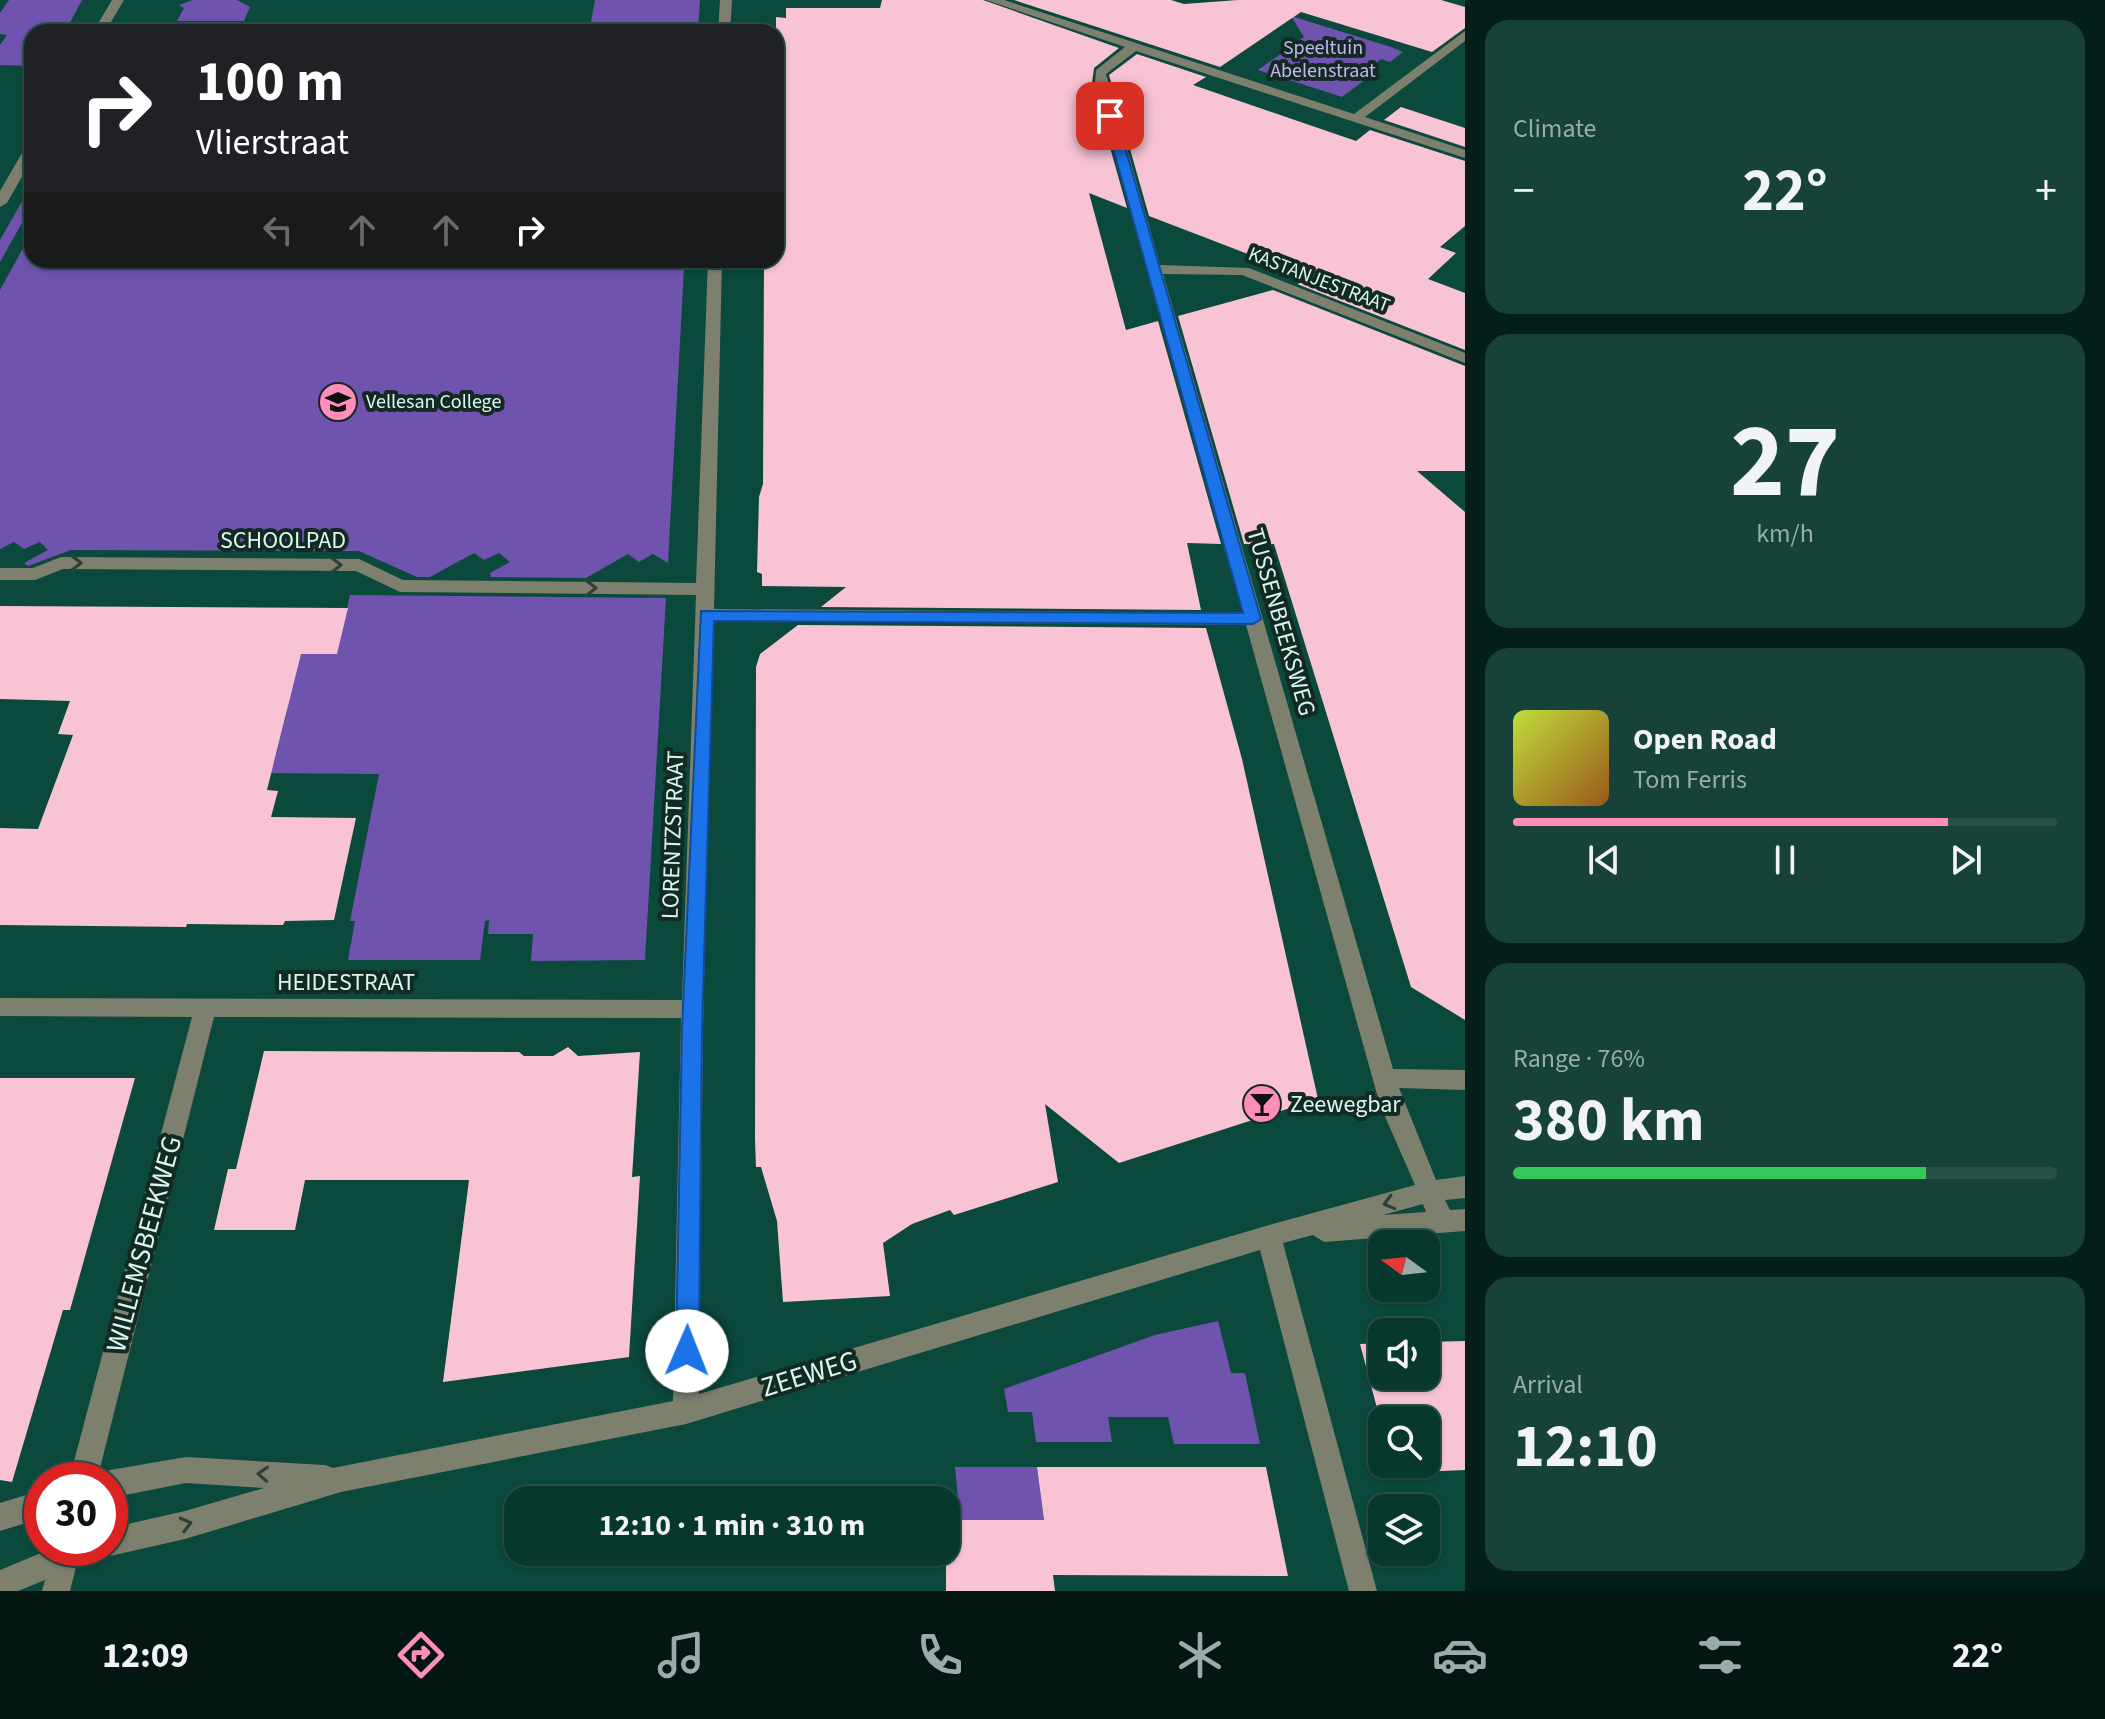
<!DOCTYPE html>
<html lang="en">
<head>
<meta charset="utf-8">
<style>
  body { margin:0; font-family:"Source Sans 3",sans-serif; background:#16423a; color:#f1f3f6; height:100vh; display:flex; flex-direction:column; font-size:30px; white-space:nowrap }
  * { box-sizing:border-box; margin:0 }
  p { font-size:26px; color:#98acaa }
  .icon { flex:none; width:44px; height:44px; fill:none; stroke:currentColor; stroke-width:2; stroke-linecap:round; stroke-linejoin:round }
  .map { position:relative; flex:1; overflow:hidden }
  .drawer { display:flex; flex-direction:column; gap:20px; padding:20px; background:#041e19; width:640px }
  .drawer>* { flex:none }
  .top-card { position:absolute; left:24px; top:24px; width:760px; height:244px; border-radius:24px; box-shadow:0 2px 6px #0004,0 0 0 2px #29514a; background:#202124; color:#fff; overflow:hidden }
  .needle { width:52px; rotate:285deg }
  .fabs { position:absolute; left:1368px; top:1230px; display:grid; gap:16px }
  .fabs a { display:grid; place-items:center; width:72px; height:72px; border-radius:16px; background:#08372e; box-shadow:0 2px 6px #0004,0 0 0 2px #29514a; font-size:40px }
  .speed { position:absolute; left:24px; top:1462px; display:flex; gap:16px; font-size:40px; font-weight:700; text-align:center }
  .speed>* { display:grid; place-content:center; width:104px; height:104px; border-radius:50%; background:#08372e; box-shadow:0 2px 6px #0004,0 0 0 2px #29514a; line-height:1 }
  .speed .limit { border:12px solid #d22; background:#fff; color:#111 }
  .pin { position:absolute; display:grid; place-items:center; width:68px; height:68px; color:#fff; margin:-34px; border-radius:16px; box-shadow:0 4px 12px #0006 }
  .me { position:absolute; width:88px; margin:-44px; rotate:1deg; stroke-linejoin:round; filter:drop-shadow(0 0 6px #0008) }
  .turn { display:flex; align-items:center; gap:28px; height:168px; padding:0 40px; font-size:36px }
  .turn .icon { width:104px; height:104px; stroke-width:2.5 }
  .turn b { display:block; font-size:56px; line-height:68px }
  .lanes { display:flex; align-items:center; height:76px; padding:0 40px; background:#0003; justify-content:center; gap:40px; direction:ltr }
  .lanes .off { opacity:.35 }
  .big { font-size:60px; font-weight:700; line-height:1.1 }
  .drawer .card { flex:1; display:flex; flex-direction:column; justify-content:center; gap:12px; min-width:0; padding:0 28px; border-radius:24px; background:#16423a }
  .drawer .dial { align-items:center; gap:0 }
  .dial b { font-size:104px; line-height:1 }
  .song { display:flex; align-items:center; gap:24px }
  .cover { width:96px; height:96px; border-radius:12px; background:linear-gradient(135deg,hsl(70 70% 55%),hsl(30 70% 35%)) }
  .played { height:8px; border-radius:4px; background:linear-gradient(90deg,#ff8ebb 80%,#29514a 80%) }
  .keys { display:flex; justify-content:space-around; direction:ltr }
  .heat { display:flex; justify-content:space-between; align-items:center; font-size:44px; direction:ltr }
  .charge { height:12px; border-radius:6px; background:linear-gradient(90deg,#34c759 76%,#29514a 0) }
  .trip { position:absolute; left:504px; top:1486px; width:456px; height:80px; border-radius:24px; background:#08372e; box-shadow:0 2px 6px #0004,0 0 0 2px #29514a; font-weight:700; line-height:80px; text-align:center }
  .menu { display:flex; height:128px; justify-content:space-around; align-items:center; background:#031612; color:#98acaa }
  .menu .icon { width:56px; height:56px }
  .menu .on { color:#ff8ebb }
  .menu b { font-size:36px; color:#f1f3f6 }
  main { display:flex; flex:1; min-height:0 }
  .map>svg:first-child { display:block }
  .green { fill:#7052af }
  .building { fill:#f7c3d5 }
  .lines { fill:none; stroke-linecap:round; stroke-linejoin:round }
  .minor { fill:#7d806d; fill-rule:evenodd }
  .oneway { stroke:#2e4036 }
  .route { fill:#1a73e8; stroke:#114b97; stroke-width:2 }
  .labels { text-anchor:middle; dominant-baseline:central; stroke-width:8; stroke-linejoin:round; paint-order:stroke }
  .far-park-label { font-size:20px; fill:#c4b7ee; stroke:#132a24 }
  .far-street-label { font-size:20px; fill:#daf6ee; stroke:#132a24 }
  .far-poi-label { font-size:20px; fill:#daf6ee; stroke:#132a24; text-anchor:start }
  .street-label { font-size:24px; fill:#daf6ee; stroke:#132a24 }
  .poi-label { font-size:24px; fill:#daf6ee; stroke:#132a24; text-anchor:start }
  .near-street-label { font-size:28px; fill:#daf6ee; stroke:#132a24 }
</style>
</head>
<body>
<main>
<div class="map">
<svg width="1465" height="1591" viewBox="0 0 1465 1591">
  <rect width="100%" height="100%" fill="#0b493d"/>
  <path class="green" d="M9,0H82L65,32H32V66L0,65V45L7,35L0,34V13Z
    M193,0H237L250,7L244,21H177L184,8L179,5Z
    M595,0H700L698,32H589Z
    M1291,16L1391,47L1403,52L1390,62L1381,59L1367,70L1374,73L1342,97L1258,70L1304,37Z
    M32,184V205L0,262V240Z
    M32,232V260H665V268H684L668,563L653,554L639,562L628,554L586,578L491,577L490,573L510,562L499,553L484,560L474,553L430,577H417L359,551L71,550L28,566L24,563L48,550L40,542L24,549L14,542L0,549V290Z
    M350,595L666,598L645,960L531,961L533,934H488L489,920L485,921L480,960H348L355,921H350L379,774L256,773L274,763L287,711L289,653L337,654Z
    M1218,1321L1231,1373H1245L1260,1444H1174L1168,1417H1108L1112,1442H1036L1032,1412H1008L1004,1389L1155,1335Z
    M955,1467H1037L1044,1520H960Z
    M910,1490L911,1500H717V1491Z"/>
  <path class="building" d="M882,0H983L1119,48L1094,68L1092,83L1127,208L1089,193L1126,330L1158,321L1221,544L1187,543L1201,610L821,607L846,587L762,586V574L757,572L759,497L763,484L764,260H776V17L786,18V8H880Z
    M1014,0H1171L1184,4L1238,0H1441L1465,7V28L1432,52L1301,12L1220,67Z
    M1137,54L1206,77L1193,85L1356,141L1370,130L1465,161V226L1440,247L1456,253L1428,279L1465,293V350L1297,284L1313,279L1149,216L1109,75Z
    M1401,107L1465,128V147L1384,120Z
    M1273,290L1465,366V471H1417L1465,512V1020L1411,987L1274,544H1244L1178,316Z
    M0,606L348,608L337,654H301L267,790L278,791L271,817L356,818L334,920L285,921L283,925L187,924L186,927L0,925V828L38,829L73,735L58,734L70,701L0,699Z
    M798,625L1206,628L1242,759L1318,1099L1119,1163L1045,1104L1058,1182L954,1215L950,1210L912,1224L883,1243L890,1296L783,1302L777,1221L761,1167H756L755,1140L756,667L760,654Z
    M568,1047L578,1056L640,1052L632,1177L640,1176L629,1357L443,1382L469,1180H305L295,1230H214L228,1169H236L264,1051L519,1052L524,1056H553Z
    M0,1078H135L70,1310H63L12,1482L0,1480Z
    M1465,1341V1470L1395,1473L1392,1464H1426V1420H1382V1427L1360,1344L1382,1343V1376H1426V1342Z
    M1037,1467H1266L1288,1576L1053,1575L1055,1591H946V1520H1044Z"/>
  <g class="lines">
    <path class="minor" d="M112,0H124L105,32H93Z
      M720,0H732L730,32H718Z
      M986,0H1004L1354,114L1465,31V41L1365,117L1465,150V158L1136,51L1106,74L1160,265L1249,268L1465,353V363L1242,275L1163,274L1393,1069L1465,1070V1090L1399,1088L1436,1180L1465,1176V1198L1445,1200L1450,1210L1465,1209V1231L1324,1242L1313,1235L1283,1243L1377,1591H1349L1260,1250L686,1424L341,1492L185,1539L110,1556L101,1552L99,1558L76,1567L70,1591H42L45,1580L18,1591H0V1570L53,1548H110V1528L185,1511L264,1488L186,1483L110,1498V1480H98L100,1474L110,1470L186,1457L325,1465L333,1468L673,1401L681,1018L214,1017L97,1480H69L192,1017L0,1016V998L682,1000L696,595L400,592L356,571L63,569L35,580H0V568H33L61,557L359,559L403,580L696,583L708,260H722L714,609L1243,613L1095,83L1096,70L1125,47ZM713,621L1246,625L1380,1105L1415,1185L1269,1225L699,1394L703,1029ZM1423,1204L1426,1212L1383,1215Z
      M32,144V159L7,203L0,207V191L25,148Z
      M42,1490V1518L0,1531V1503Z"/>
  </g>
  <defs><path id="oneway-chevron" d="M-2-3.5L2.5 0L-2 3.5" fill="none" stroke-width="1.6" stroke-linecap="round" stroke-linejoin="round" transform="scale(2)"/></defs>
  <g class="oneway">
    <use href="#oneway-chevron" transform="translate(76 563) rotate(1)"/>
    <use href="#oneway-chevron" transform="translate(336 565)"/>
    <use href="#oneway-chevron" transform="translate(591 588)"/>
    <use href="#oneway-chevron" transform="translate(1389 1203) rotate(164)"/>
    <use href="#oneway-chevron" transform="translate(263 1474) rotate(-177)"/>
    <use href="#oneway-chevron" transform="translate(186 1524) rotate(-15)"/>
  </g>
  <path class="route" d="M1110,112L1116,116L1261,619L1253,624L714,621L702,1029L699,1351L696,1358L687,1362L679,1358L676,1351L682,1029L701,611L1243,613L1104,116Z"/>
  <defs>
    <g id="school-disc" transform="scale(2)"><circle r="9.5" fill="#ff8ebb" stroke="#132a24"/><path d="M0-5L7-2L0 1L-7-2ZM-4 1L0 2.5L4 1V4Q0 6-4 4Z" fill="#111"/></g>
    <g id="bar-disc" transform="scale(2)"><circle r="9.5" fill="#ff8ebb" stroke="#132a24"/><path d="M-6-5H6L.8 .8V4.5H3.5V6h-7V4.5H-.8V.8Z" fill="#111"/></g>
  </defs>
  <g fill-rule="evenodd">
    <use href="#school-disc" x="338" y="402"/>
    <use href="#bar-disc" x="1262" y="1104"/>
  </g>
  <g class="labels">
    <g class="far-park-label">
      <text x="1323" y="48">Speeltuin<tspan x="1323" dy="23">Abelenstraat</tspan></text>
    </g>
    <g class="far-street-label">
      <text transform="translate(1319 280) rotate(21)">KASTANJESTRAAT</text>
    </g>
    <g class="far-poi-label">
      <text x="366" y="402">Vellesan College</text>
    </g>
    <g class="street-label">
      <text x="283" y="540">SCHOOLPAD</text>
      <text transform="translate(1281 622) rotate(74)">TUSSENBEEKSWEG</text>
      <text transform="translate(673 835) rotate(-88)">LORENTZSTRAAT</text>
      <text x="346" y="982">HEIDESTRAAT</text>
    </g>
    <g class="poi-label">
      <text x="1290" y="1104">Zeewegbar</text>
    </g>
    <g class="near-street-label">
      <text transform="translate(144 1244) rotate(-75)">WILLEMSBEEKWEG</text>
      <text transform="translate(809 1374) rotate(-17)">ZEEWEG</text>
    </g>
  </g>
</svg>
<div class="fabs">
<a><svg class="needle" viewBox="-14 -14 28 28"><path d="M0-13l5 13h-10z" fill="#e53935"/><path d="M0 13l5-13h-10z" fill="#98acaa"/></svg></a>
<a><svg class="icon" aria-label="sound" viewBox="0 0 24 24"><path d="M4 9h4l5-4v14l-5-4H4zM17 9q2 3 0 6"/></svg></a>
<a><svg class="icon" aria-label="search" viewBox="0 0 24 24"><circle cx="10" cy="10" r="6"/><path d="M15 15l6 6"/></svg></a>
<a><svg class="icon" aria-label="layers" viewBox="0 0 24 24"><path d="M12 4l9 5-9 5-9-5zM3 14l9 5 9-5"/></svg></a>
</div>
<div class="speed"><div class="limit">30</div></div>
<div class="pin" style="left:1110px;top:116px;background:#d93025"><svg class="icon" aria-label="arrive" viewBox="0 0 24 24"><path d="M6 21V4h12l-3 4 3 4H6"/></svg></div>
<svg class="me" style="left:687px;top:1351px" viewBox="-20 -20 40 40"><circle r="19" fill="#fff"/><path d="M0-13L10 11 0 6-10 11z" fill="#1a73e8"/></svg>
<div class="trip">12:10 · 1 min · 310 m</div>
<div class="top-card">
<div class="turn"><svg class="icon" aria-label="right" viewBox="0 0 24 24"><path d="M7 20v-9h11M14 6l5 5-5 5"/></svg><div><b>100 m</b>Vlierstraat</div></div>
<div class="lanes"><svg class="icon off" aria-label="left" viewBox="0 0 24 24"><path d="M17 20v-9H6M10 6l-5 5 5 5"/></svg><svg class="icon off" aria-label="ahead" viewBox="0 0 24 24"><path d="M12 20V5M6 11l6-6 6 6"/></svg><svg class="icon off" aria-label="ahead" viewBox="0 0 24 24"><path d="M12 20V5M6 11l6-6 6 6"/></svg><svg class="icon" aria-label="right" viewBox="0 0 24 24"><path d="M7 20v-9h11M14 6l5 5-5 5"/></svg></div>
</div>
</div>
<section class="drawer">
<div class="card"><p>Climate</p>
<div class="heat"><a>−</a><b class="big">22°</b><a>+</a></div>
</div>
<div class="card dial"><b>27</b><p>km/h</p></div>
<div class="card">
<div class="song"><i class="cover"></i><div><b>Open Road</b><p>Tom Ferris</p></div></div>
<div class="played"></div>
<div class="keys"><svg class="icon" aria-label="previous" viewBox="0 0 24 24"><path d="M18 5L8 12l10 7zM5 5v14"/></svg><svg class="icon" aria-label="pause" viewBox="0 0 24 24"><path d="M8 5v14M16 5v14"/></svg><svg class="icon" aria-label="next" viewBox="0 0 24 24"><path d="M6 5l10 7-10 7zM19 5v14"/></svg></div>
</div>
<div class="card"><p>Range · 76%</p><b class="big">380 km</b><div class="charge"></div></div>
<div class="card"><p>Arrival</p><b class="big">12:10</b></div>
</section>
</main>
<nav class="menu">
<b>12:09</b>
<svg class="icon on" aria-label="directions" viewBox="0 0 24 24"><path d="M12 3l9 9-9 9-9-9zM9 14v-3h6M13 9l2 2-2 2"/></svg>
<svg class="icon" aria-label="music" viewBox="0 0 24 24"><path d="M9 18V5l10-2v13"/><circle cx="6" cy="18" r="3"/><circle cx="16" cy="16" r="3"/></svg>
<svg class="icon" aria-label="phone" viewBox="0 0 24 24"><path d="M5 4h4l2 5-3 2q2 4 5 5l2-3 5 2v4C11 20 4 13 5 4z"/></svg>
<svg class="icon" aria-label="climate" viewBox="0 0 24 24"><path d="M12 3v18M4 7l16 10M4 17L20 7"/></svg>
<svg class="icon" aria-label="car" viewBox="0 0 24 24"><path d="M5 17H2v-5l4-1 3-4h7l3 4 3 1v5h-3M9 17h6M6 11h13"/><circle cx="7" cy="17" r="2"/><circle cx="17" cy="17" r="2"/></svg>
<svg class="icon" aria-label="filters" viewBox="0 0 24 24"><path d="M4 7h16M4 17h16"/><circle cx="9" cy="7" r="2"/><circle cx="15" cy="17" r="2"/></svg>
<b>22°</b>
</nav>
</body>
</html>
